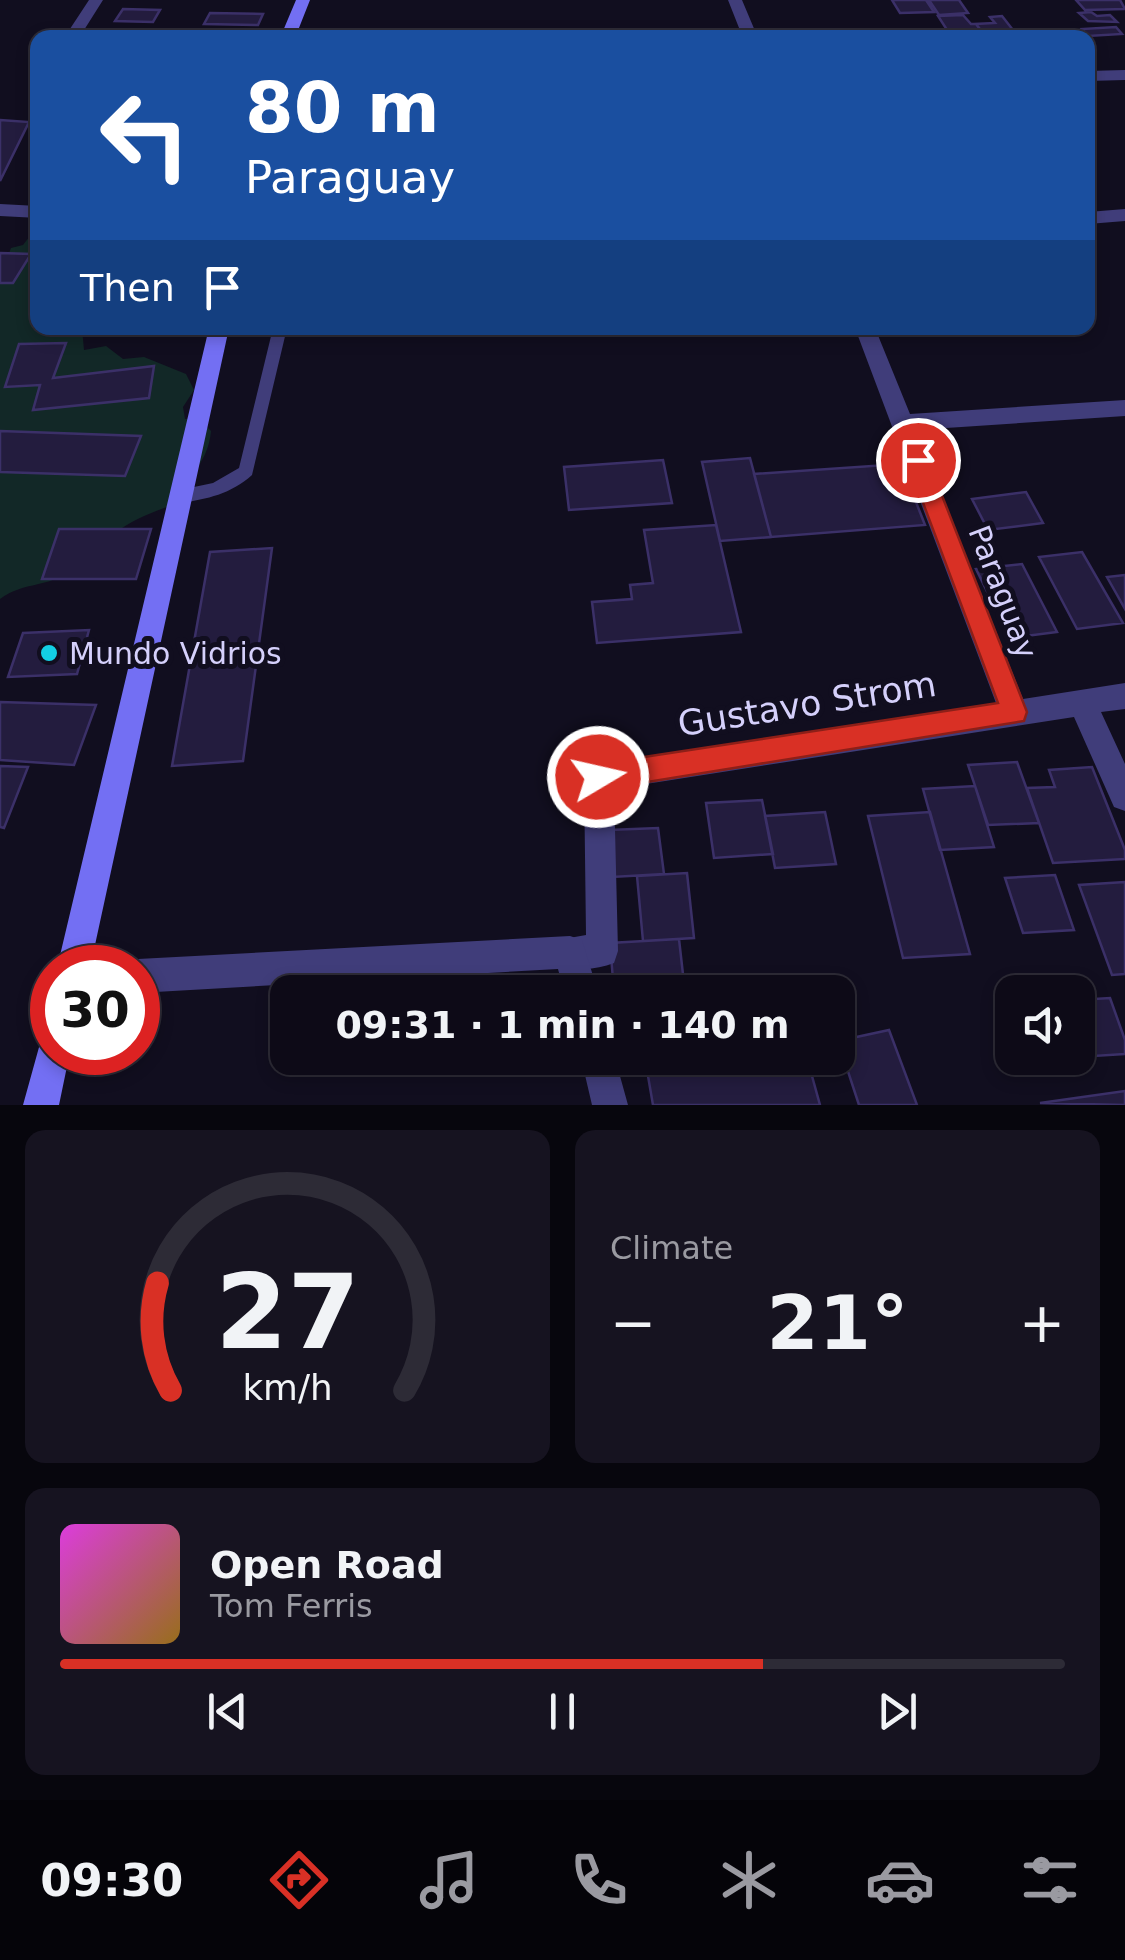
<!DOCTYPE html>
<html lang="en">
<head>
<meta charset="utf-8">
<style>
  body { margin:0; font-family:"DejaVu Sans",sans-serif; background:#161320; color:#f1f3f6; height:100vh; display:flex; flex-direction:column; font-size:38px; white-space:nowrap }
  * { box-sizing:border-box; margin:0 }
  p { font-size:32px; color:#9a9aa1 }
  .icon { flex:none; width:55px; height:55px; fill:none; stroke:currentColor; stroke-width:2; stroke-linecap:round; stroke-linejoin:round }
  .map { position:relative; height:1105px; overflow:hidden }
  .panel { display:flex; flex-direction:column; gap:25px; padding:25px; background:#07060d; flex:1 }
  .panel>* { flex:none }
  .guide { position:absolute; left:30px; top:30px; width:1065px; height:305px; border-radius:20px; box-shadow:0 5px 15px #0003,0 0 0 2px #2d2b36; background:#1a4fa0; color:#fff; overflow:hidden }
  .buttons { position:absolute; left:995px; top:975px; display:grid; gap:20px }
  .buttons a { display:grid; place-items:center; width:100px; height:100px; border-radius:20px; background:#0d0a17; box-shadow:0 5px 15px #0003,0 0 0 2px #2d2b36; font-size:50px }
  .speed { position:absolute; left:30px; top:945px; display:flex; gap:20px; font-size:50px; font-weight:700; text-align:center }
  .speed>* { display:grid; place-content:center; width:130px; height:130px; border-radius:50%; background:#0d0a17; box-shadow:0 5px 15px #0003,0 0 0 2px #2d2b36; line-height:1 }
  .speed .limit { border:15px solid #d22; background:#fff; color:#111 }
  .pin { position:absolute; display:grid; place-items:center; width:85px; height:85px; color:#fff; margin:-42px; border:5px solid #fff; border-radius:50%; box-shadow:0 2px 10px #0007 }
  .me { position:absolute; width:110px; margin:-55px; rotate:81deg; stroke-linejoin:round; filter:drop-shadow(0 0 8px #0008) }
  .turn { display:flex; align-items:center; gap:35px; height:210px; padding:0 50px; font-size:45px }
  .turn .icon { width:130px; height:130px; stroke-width:2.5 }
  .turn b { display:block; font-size:70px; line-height:85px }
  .then { display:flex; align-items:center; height:95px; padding:0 50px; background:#0003; gap:20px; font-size:38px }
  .big { font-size:75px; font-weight:600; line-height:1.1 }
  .panel .tile { flex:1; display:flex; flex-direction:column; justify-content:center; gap:15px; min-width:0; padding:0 35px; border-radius:20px; background:#161320 }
  .panel .dial { align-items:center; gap:0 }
  .dial svg { height:260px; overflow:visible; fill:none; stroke:#2d2b36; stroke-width:7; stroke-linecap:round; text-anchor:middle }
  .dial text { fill:#f1f3f6; stroke:none }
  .song { display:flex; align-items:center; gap:30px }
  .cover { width:120px; height:120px; border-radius:15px; background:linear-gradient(135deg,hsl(300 70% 55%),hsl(40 70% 35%)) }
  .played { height:10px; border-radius:5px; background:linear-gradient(90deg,#d93025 70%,#2d2b36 70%) }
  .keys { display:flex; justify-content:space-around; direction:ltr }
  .heat { display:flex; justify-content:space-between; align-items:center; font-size:55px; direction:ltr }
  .panel .tiles { flex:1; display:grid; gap:25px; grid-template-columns:1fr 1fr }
  .tile:last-child { grid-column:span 2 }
  .trip { position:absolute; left:270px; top:975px; width:585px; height:100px; border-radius:20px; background:#0d0a17; box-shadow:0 5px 15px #0003,0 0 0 2px #2d2b36; font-weight:600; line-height:100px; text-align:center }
  .dock { display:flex; height:160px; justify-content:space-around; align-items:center; background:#050409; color:#9a9aa1 }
  .dock .icon { width:70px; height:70px }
  .dock .selected { color:#d93025 }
  .dock b { font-size:45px; color:#f1f3f6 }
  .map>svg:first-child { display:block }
  .green { fill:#122827 }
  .building { fill:#231c3e; stroke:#3b3068; stroke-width:2.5 }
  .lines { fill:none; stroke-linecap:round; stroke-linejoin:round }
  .service { fill:#403d7a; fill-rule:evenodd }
  .minor { fill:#403d7a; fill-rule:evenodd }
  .tertiary { fill:#403d7a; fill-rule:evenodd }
  .secondary { fill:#736ff3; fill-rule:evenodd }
  .route { fill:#d93025; stroke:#8d1f18; stroke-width:2.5 }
  .poi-dot { fill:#13cfe4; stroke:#110e1f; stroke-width:4 }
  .labels { text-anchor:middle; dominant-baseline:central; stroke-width:10; stroke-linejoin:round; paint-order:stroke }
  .street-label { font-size:30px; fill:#d5d0fb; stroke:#110e1f }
  .poi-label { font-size:30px; fill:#d5d0fb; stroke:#110e1f; text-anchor:start }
  .near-street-label { font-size:35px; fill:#d5d0fb; stroke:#110e1f }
</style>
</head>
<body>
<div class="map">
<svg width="1125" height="1105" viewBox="0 0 1125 1105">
  <rect width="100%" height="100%" fill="#110e1f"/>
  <path class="green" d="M37,227L38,328H82L84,350L106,346L123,359L144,357L186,374L194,390L183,407L185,419H199L211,431C208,465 186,474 180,503C158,509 132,520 115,533C99,546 84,564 66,574C41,588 24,582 0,599V278L11,248L23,245Z"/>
  <path class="building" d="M892,0H926L934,12L900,13Z
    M929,0H959L968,13L939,15Z
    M1076,0H1120L1125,9L1085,10Z
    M123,9L160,10L153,22L115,21Z
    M1091,12L1097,16L1110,15L1117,22L1088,21L1079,13Z
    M210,13L263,14L258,25L204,24Z
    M963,15L971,24H976L983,33H949L938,16Z
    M1002,16L1013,30L981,31L976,24L995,23L990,17Z
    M1116,27L1122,34L1088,36L1082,29Z
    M0,120L29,122L0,181Z
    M0,253L31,254L13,283H0Z
    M66,343L53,378L154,366L149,398L33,410L40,385L5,387L19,344Z
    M0,431L141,436L125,476L0,472Z
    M750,458L771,537L720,541L702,462Z
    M663,460L672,503L569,510L564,467Z
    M901,464L925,525L771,537L754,474Z
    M1026,492L1043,523L988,530L972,499Z
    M716,525L741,632L597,643L592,602L632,599L630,585L653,583L644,530Z
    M59,529H151L136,579H42Z
    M272,548L243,761L172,766L210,552Z
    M1082,552L1123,623L1077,629L1039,557Z
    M1022,564L1057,632L1010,638L976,569Z
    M1125,575V609L1107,577Z
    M89,630L77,674L8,677L23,633Z
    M0,702L96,705L74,765L0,760Z
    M1017,762L1039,823L988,825L968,765Z
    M0,766L28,767L4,828L0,827Z
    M1092,767L1125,850V859L1053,863L1027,788L1055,787L1049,770Z
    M975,786L994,847L940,850L923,789Z
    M762,800L773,854L714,858L706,803Z
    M825,812L836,864L775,868L765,816Z
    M930,812L970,954L903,958L868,816Z
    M658,828L664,874L612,877L609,830Z
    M687,873L694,938L643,941L637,876Z
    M1055,875L1074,930L1023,933L1005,878Z
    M1125,882V974L1112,975L1079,885Z
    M679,939L685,992H614L610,943Z
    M1110,998L1125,1040V1054L1078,1057V1000Z
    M889,1030L917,1105H859L838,1041Z
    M745,1058H807L820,1105H653L648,1076Z
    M1125,1091V1105L1040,1103Z"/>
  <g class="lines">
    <path class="service" d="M273,328H287L252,475C231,494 207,499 181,503L175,501L173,496L175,491L213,483L239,468Z"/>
    <path class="minor" d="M89,0H103L79,38H64Z
      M728,0H742L758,38H743Z
      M1125,70V80L1088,81V71Z
      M0,204L38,206V218L0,216Z
      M1125,209V221L1088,224V212Z
      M855,328H875L910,414L1125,400V416L916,430L1023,699L1125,683V709L1101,712L1125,764V811L1114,807L1074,717L614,789L618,951L614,963C596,970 576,971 558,964L554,952L558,940L586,935L584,777L589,767L996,703Z"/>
    <path class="tertiary" d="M570,936L582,940L598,992H564L558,969L138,993V968H125L138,959Z
      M581,1058H615L628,1105H592Z"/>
    <path class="secondary" d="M296,0H310L295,38H280Z
      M209,328H229L90,968H57Z
      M52,1035V1052H70L59,1105H23L41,1040Z"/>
  </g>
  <path class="route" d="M918,451L928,460L1027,712L1024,721L598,790L589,786L585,777L589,768L598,764L998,703L907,460Z"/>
  <circle class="poi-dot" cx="49" cy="653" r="10"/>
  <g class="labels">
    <g class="street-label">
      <text transform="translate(1003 592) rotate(69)">Paraguay</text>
    </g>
    <g class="poi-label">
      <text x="69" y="653">Mundo Vidrios</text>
    </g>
    <g class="near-street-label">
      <text transform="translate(807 704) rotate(-9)">Gustavo Strom</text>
    </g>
  </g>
</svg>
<div class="buttons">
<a><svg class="icon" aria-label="sound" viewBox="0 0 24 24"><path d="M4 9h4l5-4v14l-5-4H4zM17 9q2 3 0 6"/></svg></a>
</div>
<div class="speed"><div class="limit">30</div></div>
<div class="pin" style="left:918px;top:460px;background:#d93025"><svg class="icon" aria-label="arrive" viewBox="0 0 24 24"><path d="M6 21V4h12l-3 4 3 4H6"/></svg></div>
<svg class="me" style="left:598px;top:777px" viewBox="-20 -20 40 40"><circle r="17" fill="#d93025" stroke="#fff" stroke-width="3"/><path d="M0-11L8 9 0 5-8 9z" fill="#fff"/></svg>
<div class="trip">09:31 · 1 min · 140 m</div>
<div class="guide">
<div class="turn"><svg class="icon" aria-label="left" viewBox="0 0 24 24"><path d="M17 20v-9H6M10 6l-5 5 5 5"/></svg><div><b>80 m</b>Paraguay</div></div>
<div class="then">Then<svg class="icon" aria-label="arrive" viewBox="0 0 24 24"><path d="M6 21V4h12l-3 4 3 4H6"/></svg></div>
</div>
</div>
<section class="panel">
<div class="tiles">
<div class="tile dial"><svg viewBox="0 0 100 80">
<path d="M14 69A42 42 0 1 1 86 69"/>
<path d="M14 69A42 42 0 0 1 10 36" stroke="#d93025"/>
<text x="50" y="56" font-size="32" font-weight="700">27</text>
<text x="50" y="72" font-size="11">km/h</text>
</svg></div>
<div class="tile"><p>Climate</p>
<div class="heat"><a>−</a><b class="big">21°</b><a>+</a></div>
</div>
<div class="tile">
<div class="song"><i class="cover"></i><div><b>Open Road</b><p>Tom Ferris</p></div></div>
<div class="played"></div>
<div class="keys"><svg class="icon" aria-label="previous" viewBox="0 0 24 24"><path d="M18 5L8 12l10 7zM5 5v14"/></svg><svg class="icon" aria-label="pause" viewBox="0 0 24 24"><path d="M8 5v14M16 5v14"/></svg><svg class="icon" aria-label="next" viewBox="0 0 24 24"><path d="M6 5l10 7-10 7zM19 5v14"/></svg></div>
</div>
</div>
</section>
<nav class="dock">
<b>09:30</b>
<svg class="icon selected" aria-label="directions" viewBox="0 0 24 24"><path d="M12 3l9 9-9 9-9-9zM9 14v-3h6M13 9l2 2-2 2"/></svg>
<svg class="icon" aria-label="music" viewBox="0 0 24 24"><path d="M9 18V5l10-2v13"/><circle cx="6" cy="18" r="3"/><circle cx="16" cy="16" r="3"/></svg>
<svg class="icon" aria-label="phone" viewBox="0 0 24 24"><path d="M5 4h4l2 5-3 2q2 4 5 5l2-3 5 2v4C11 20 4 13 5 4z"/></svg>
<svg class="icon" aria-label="climate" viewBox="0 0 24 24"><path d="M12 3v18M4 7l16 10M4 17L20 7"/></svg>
<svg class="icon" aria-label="car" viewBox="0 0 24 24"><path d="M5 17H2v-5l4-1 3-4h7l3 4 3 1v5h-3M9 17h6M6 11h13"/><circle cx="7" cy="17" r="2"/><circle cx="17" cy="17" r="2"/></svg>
<svg class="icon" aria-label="filters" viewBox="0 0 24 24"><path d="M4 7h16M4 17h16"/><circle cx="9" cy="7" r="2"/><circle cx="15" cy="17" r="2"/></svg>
</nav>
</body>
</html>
